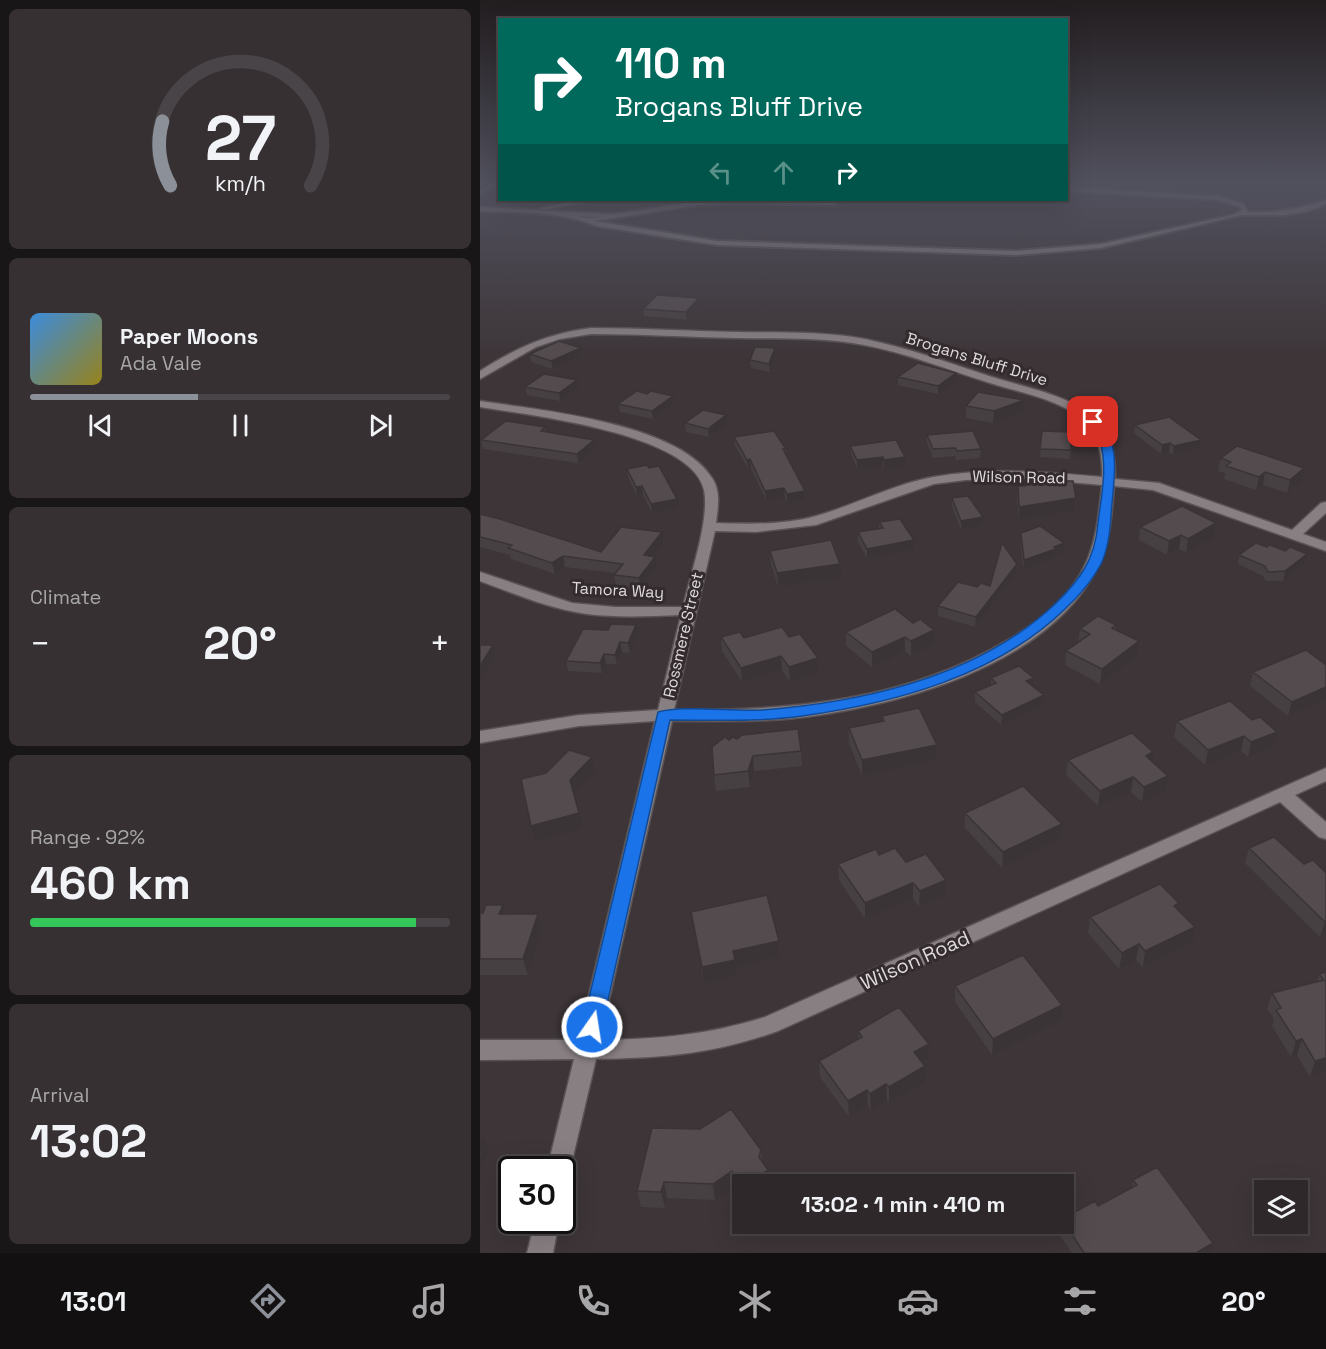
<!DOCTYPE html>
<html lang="en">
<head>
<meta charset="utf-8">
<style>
  body { margin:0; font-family:"Space Grotesk",sans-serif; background:#363032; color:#f1f3f6; height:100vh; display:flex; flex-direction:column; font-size:22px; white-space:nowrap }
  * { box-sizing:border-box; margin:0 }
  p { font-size:20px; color:#a7a6a8 }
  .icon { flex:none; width:33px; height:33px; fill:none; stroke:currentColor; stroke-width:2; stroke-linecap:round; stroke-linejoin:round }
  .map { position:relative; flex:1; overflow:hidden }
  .panel { display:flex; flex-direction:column; gap:9px; padding:9px; background:#191617; width:480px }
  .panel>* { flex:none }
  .top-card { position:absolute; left:18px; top:18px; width:570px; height:183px; border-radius:0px; box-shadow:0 6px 24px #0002,0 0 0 2px #494447; background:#00695c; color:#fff; overflow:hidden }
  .controls { position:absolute; left:774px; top:1180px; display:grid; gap:12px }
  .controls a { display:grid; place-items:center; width:54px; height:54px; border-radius:0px; background:#2e282a; box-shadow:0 6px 24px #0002,0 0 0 2px #494447; font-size:30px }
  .speed { position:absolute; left:18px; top:1156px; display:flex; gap:12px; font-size:30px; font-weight:700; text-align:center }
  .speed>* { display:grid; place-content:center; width:78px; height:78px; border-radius:50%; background:#2e282a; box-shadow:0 6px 24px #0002,0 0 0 2px #494447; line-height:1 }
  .speed .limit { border:3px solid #111; border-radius:9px; background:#fff; color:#111 }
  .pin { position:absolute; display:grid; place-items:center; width:51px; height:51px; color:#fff; margin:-26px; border-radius:12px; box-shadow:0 3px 9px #0006 }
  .me { position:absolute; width:66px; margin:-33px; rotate:13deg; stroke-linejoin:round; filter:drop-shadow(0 0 4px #0008) }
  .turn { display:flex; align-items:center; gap:21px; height:126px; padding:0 18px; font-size:27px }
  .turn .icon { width:78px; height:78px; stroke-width:2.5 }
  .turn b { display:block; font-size:42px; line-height:51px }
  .lanes { display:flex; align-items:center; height:57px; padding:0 18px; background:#0003; justify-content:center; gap:30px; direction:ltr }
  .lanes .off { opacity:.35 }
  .big { font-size:45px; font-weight:700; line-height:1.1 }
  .panel .tile { flex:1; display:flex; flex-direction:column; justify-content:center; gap:9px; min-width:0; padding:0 21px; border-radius:9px; background:#363032 }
  .panel .dial { align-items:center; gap:0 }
  .dial svg { height:156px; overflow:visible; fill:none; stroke:#494447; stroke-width:7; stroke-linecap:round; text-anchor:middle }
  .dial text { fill:#f1f3f6; stroke:none }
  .song { display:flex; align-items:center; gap:18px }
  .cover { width:72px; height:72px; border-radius:9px; background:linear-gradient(135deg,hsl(210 70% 55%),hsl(50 70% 35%)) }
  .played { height:6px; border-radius:3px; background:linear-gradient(90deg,#8c9099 40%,#494447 40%) }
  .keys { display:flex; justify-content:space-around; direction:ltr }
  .heat { display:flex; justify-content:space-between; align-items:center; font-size:33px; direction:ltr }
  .charge { height:9px; border-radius:4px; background:linear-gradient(90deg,#34c759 92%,#494447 0) }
  .trip { position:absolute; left:252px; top:1174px; width:342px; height:60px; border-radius:0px; background:#2e282a; box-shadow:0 6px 24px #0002,0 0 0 2px #494447; font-weight:700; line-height:60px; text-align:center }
  .tab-bar { display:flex; height:96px; justify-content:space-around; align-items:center; background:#121011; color:#a7a6a8 }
  .tab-bar .icon { width:42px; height:42px }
  .tab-bar .active { color:#8c9099 }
  .tab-bar b { font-size:27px; color:#f1f3f6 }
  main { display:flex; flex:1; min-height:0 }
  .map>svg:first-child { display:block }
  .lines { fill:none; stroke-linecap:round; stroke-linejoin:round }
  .stream { stroke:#9c4a6b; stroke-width:4 }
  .lane-casing { stroke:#585254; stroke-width:4 }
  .street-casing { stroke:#585254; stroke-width:3 }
  .lane { fill:#887f82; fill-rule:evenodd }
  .street { fill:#887f82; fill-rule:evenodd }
  .wall { fill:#474042 }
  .shaded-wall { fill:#3a3436 }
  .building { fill:#534b4d; stroke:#3a3436; stroke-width:1.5 }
  .route { fill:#1a73e8; stroke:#114b97; stroke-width:1.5 }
  .labels { text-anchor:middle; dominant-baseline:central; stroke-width:6; stroke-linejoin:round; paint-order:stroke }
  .street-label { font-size:16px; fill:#dfdadc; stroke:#332b2e }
  .near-street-label { font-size:20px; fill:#dfdadc; stroke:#332b2e }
</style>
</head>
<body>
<main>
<section class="panel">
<div class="tile dial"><svg viewBox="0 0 100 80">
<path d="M14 69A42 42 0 1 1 86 69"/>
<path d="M14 69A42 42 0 0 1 10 36" stroke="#8c9099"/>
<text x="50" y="56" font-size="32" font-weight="700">27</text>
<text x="50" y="72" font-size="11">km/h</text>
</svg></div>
<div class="tile">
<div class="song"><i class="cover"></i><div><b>Paper Moons</b><p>Ada Vale</p></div></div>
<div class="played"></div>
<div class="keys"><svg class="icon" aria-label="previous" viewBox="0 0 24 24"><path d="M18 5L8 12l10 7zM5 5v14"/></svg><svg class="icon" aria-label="pause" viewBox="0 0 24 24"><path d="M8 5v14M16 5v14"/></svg><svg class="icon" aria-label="next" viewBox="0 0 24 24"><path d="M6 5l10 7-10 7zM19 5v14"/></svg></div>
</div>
<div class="tile"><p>Climate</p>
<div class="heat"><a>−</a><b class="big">20°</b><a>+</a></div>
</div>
<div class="tile"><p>Range · 92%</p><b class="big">460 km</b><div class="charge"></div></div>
<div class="tile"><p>Arrival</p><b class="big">13:02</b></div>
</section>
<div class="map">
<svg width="846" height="1253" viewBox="0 0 846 1253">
  <rect width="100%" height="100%" fill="#3d3538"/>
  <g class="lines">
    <path class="stream" d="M586,187L687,193"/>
    <g class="lane-casing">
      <path id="lane" d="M13,183H20L0,194V190Z
        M586,187L739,196L763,204L768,212C796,213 820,209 846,200V204L828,211L805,215H762L621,248L536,255L237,245L117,226C80,211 39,213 0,211V207L133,214L220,201L264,200L353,202L356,204L355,205L259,203L220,205L115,221L237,241L536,251L621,244L752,215L763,210L759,206L738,200L586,191ZM97,216L117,217L109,218Z
        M103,200H113L64,210L61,208Z"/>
    </g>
    <g class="street-casing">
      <path id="street" d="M111,328C160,328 208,331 257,332C300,333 343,331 385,339C428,348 470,363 512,377C570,395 638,401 635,479L679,483L812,530L841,503L846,502V513L823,534L846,542V551L673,490L634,486C632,513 630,542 618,566C569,668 409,709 306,719C268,722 230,721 192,721L120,1040C179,1039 228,1035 285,1017L846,768V781L815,795L846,822V839L839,837L800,802L298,1031C234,1054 183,1058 116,1059L88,1178L82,1180V1170H67L94,1059L0,1060V1040H98L175,721L99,726L0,743V731L99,715L178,710L201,615C170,616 138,618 107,614C70,609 35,594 0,581V572L92,603L135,607H203C210,576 230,519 224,490C212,433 48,415 0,407V401C60,410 198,423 232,478C241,491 238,508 236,523C268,524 305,525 336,516C375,505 414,484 453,477C510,467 566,472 622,477C626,405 564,400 510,383C468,370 427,353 384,345C342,337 299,339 257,338C208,337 160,334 111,334L80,339L56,347L0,379V371C36,348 69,333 111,328ZM543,478L622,485C619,512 617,540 605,565C590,598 559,622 528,640C426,701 311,711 194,710L235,531L276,532L336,525L454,484L486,480Z
        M55,1221H79L73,1253H47Z"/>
    </g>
    <use href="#lane" class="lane"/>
    <use href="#street" class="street"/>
  </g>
  <path class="wall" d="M369,200H441V206H369Z
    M219,305L207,320L164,316L163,309Z
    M295,348V355L290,372L271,368L270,360Z
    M50,354L102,355L73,369L51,362Z
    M476,373V381L458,394L418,385V377Z
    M45,387L98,388L80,401L47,395Z
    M193,396L194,404L173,419L140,412L138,404Z
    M486,406L543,413L513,423L486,418Z
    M205,423L247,424L229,437L206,432Z
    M655,425L721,440L720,448L693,455L689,452L681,454L654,433Z
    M65,427V431L115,448L98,463L3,449L1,440Z
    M562,431L591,450L590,459L560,457Z
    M447,435L501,449L500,458L476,460L475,456L453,458L447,443Z
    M254,437L306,449V455L325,491V500L307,503L305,497L286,500L271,468H268L255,446Z
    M370,446L425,466L404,469L403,466L377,469L371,454Z
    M741,458L824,468L821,481L807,493L783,485L776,490L744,479L745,473L738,471Z
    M169,468L198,508L172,513L163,495L157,496L148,477L147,469Z
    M544,481L596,498L594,511L539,520L537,499L538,486H544Z
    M472,498L503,517V526L481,530L472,507Z
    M0,514L121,552L183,543L173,556L177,568L161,590L136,586L134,575L135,573L85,567L75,574L31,559L30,555L0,547Z
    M399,522L434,550L387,558L378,542V532L399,529Z
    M736,523L734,537L706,552L699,549L687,555L659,540L660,527Z
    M541,533L583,553L575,556V558L543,570L541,543Z
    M290,551L361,578L298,587L291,564Z
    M759,555L825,563L803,581H786L783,576L758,564Z
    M537,564L536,573L495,627L458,616V606L497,587L510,586Z
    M433,623L454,630V645L431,656L425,651L392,667L366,646V632Z
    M636,625V630L659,641L657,656L620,684L585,665L586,651L598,642L600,629Z
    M158,635L150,653L142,652L137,664H126L122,673L88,671L86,661Z
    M241,637L264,638L309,637L338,658V673L310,682L302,670L262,682L242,651Z
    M773,672L846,700L808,716L770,686Z
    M511,678H554L553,687L564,695L563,705L521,725L495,702V692L511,685Z
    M750,701L794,747L768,757L761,751L725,765L694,737L697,721Z
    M402,716L457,745L456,760L382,776L369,743V728L402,721Z
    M257,739L321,751L322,766L274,771L270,787L236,791L234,775L249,740Z
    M588,760L672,761L688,776L686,791L662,802L651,792L618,806L586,775Z
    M485,813L580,839L522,868L485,828Z
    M769,848L824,864L846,873V935L840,937L765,863Z
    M399,855L426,862L466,880L465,896L439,907L433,898L385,919L359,880L358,864Z
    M23,905L26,914H58L62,930L48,975H0V913H3Z
    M698,909L712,943L663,967L656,960L639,969L608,933L610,917Z
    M211,912L299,941L300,957L256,967L257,976L224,983Z
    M846,972V1072L830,1077L817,1055L811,1057L792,1026L794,1019L787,1009L792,993L837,982L839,974Z
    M475,986L581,1021L512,1055L475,1002Z
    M378,1031L449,1044L448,1059L443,1063L445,1082L409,1103L407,1100L391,1110L388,1105L369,1117L340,1077L339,1061L378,1039Z
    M281,1150L282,1161L288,1170L290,1185H262V1198L255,1187L235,1200L187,1198L185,1208L161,1207L157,1191Z
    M653,1180L733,1243L730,1253H592L579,1234L581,1224H584V1218L618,1206L652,1188Z"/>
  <path class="shaded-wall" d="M219,298V305L207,320L206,312Z
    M101,348L102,355L73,369L71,361Z
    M295,348V355L290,372L289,364Z
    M476,373V381L458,394V386Z
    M97,380L98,388L80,401L79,393Z
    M193,396L194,404L173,419L172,411Z
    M544,400L543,413L513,423L514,411Z
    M246,415L247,424L229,437L228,429Z
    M114,440L115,448L98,463L97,454Z
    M721,440L720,448L693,455L694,446Z
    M690,443L689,452L681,454L682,445Z
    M403,457V466L377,469V460Z
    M425,457V466L404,469V460Z
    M270,459L271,468H268L267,460Z
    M824,468L821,481L807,493L810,480Z
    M785,472L783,485L776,490L779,477Z
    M162,486L163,495L157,496L156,487Z
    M304,488L305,497L286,500L285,491Z
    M325,491V500L307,503V494Z
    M596,498L594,511L539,520V507Z
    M197,499L198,508L172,513L171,504Z
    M503,517V526L481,530V521Z
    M736,523L734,537L706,552L708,539Z
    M182,532L183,543L165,566L164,555Z
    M701,535L699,549L687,555L689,541Z
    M434,540V550L387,558V549Z
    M584,543L583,553L575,556V558L543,570L544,560Z
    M827,554L825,563L803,581L805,571Z
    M83,556L85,567L75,574L72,563Z
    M175,557L177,568L161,590L159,578Z
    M360,564L361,578L298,587L297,573Z
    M537,564L536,573L495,627L496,617Z
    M156,625L158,635L150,653L148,643Z
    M454,630V645L431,656V641Z
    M425,637V651L392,667V652Z
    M659,641L657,656L620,684L622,669Z
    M140,642L142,652L137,664L135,655Z
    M13,645L15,655L0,680V666Z
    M124,654L126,664L122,673L120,663Z
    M301,656L302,670L262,682L261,668Z
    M338,658V673L310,682L309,667Z
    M554,678L553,688L546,681Z
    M846,687V700L808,716L812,702Z
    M564,695L563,705L521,725L522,715Z
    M797,732L794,747L768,757L771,742Z
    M764,736L761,751L725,765L728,750Z
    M457,745L456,760L382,776V760Z
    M673,752L671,768L666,756Z
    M273,756L274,771L270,787L268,771Z
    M112,757L115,772L93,795L90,780Z
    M688,776L686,791L662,802L664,787Z
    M653,777L651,792L618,806L620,791Z
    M99,813L102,828L55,841L51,826Z
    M582,824L580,839L522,868L523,852Z
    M466,880L465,896L439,907L440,891Z
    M433,883V898L385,919V903Z
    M23,905L27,920L19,914Z
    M58,914L62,930L48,975L43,959Z
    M846,921V935L840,937L845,922Z
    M715,927L712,943L663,967L665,951Z
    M299,941L300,957L256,967L257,976L224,983L222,967L253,951Z
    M659,944L656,960L639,969L642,953Z
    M582,1005L581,1021L512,1055L513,1039Z
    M822,1039L817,1055L811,1057L816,1041Z
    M449,1044L448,1059L434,1068V1052Z
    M846,1058V1072L830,1077L835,1061Z
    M445,1066V1082L409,1103V1087Z
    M406,1084L407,1100L391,1110L390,1094Z
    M387,1090L388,1105L369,1117L368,1101Z
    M3,1137L8,1153L0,1166V1142Z
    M288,1170L290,1185H266Z
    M252,1171L255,1187L235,1200L233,1184Z
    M184,1182L187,1198L185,1208L181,1192Z
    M733,1243L730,1253H716Z"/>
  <path class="building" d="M177,295L219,298L206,312L163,309Z
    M79,341L101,348L71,361L50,354Z
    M275,347L295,348L289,364L270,360Z
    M438,363L476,373L458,386L418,377Z
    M64,374L97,380L79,393L45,387Z
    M157,391L167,394L171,391L193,396L172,411L138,404Z
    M498,392L544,400L514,411L486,406Z
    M223,410L246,415L228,429L205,423Z
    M689,417L721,440L694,446L690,443L682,445L655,425Z
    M26,421L65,427L61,431L114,440L97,454L1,440Z
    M294,431L306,449H303L325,491L307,494L304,488L285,491L270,459L267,460L254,437Z
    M493,431L501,449L477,451L475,448L453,449L447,435Z
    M562,431L591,432V450L560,449Z
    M416,440L425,457L404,460L403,457L377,460L370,446Z
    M757,446L824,468L810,480L785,472L779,477L746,466L751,462L741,458Z
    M167,465L169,468L179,466L197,499L171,504L162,486L156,487L147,469Z
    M544,481H593L596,498L539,507L538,486H545Z
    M488,496L503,517L481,521L472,498Z
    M702,506L736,523L708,539L701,535L689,541L660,527Z
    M0,514L20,519L121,552L141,527L182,532L164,555L175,557L159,578L134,575L143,564L83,556L72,563L28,548L32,545L0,537Z
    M420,519L434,540L387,549L378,532L403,528L399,522Z
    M560,526L584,543L574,547L576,549L544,560L541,533Z
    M351,540L360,564L297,573L290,551Z
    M522,543L537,564L496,617L458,606L478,582L497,587L501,583L510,586Z
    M776,543L787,547L790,545L805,551L810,547L827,554L805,571L788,572L785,566L759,555Z
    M415,609L433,623L440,619L454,630L431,641L425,637L392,652L366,632Z
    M618,616L636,625L632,628L659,641L622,669L586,651L610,634L600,629Z
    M131,624L156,625L148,643L140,642L135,655L124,654L120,663L86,661L103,629L128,630Z
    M302,627L309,637L320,634L338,658L309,667L301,656L261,668L241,637L260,632L264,638Z
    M0,645H13L0,666Z
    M826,650L846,665V687L812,702L773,672Z
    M539,666L554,678L546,681L564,695L522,715L495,692L516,683L511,678Z
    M750,701L772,720L780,717L797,732L771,742L764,736L728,750L697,721Z
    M439,708L457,745L382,760L369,728L404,721L402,716Z
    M318,729L321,751L273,756L268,771L234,775L232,747L245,737L249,740L253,737L257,739L262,735Z
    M652,733L673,752L666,756L688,776L664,787L653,777L620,791L588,760Z
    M89,750L112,757L90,780L99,813L51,826L41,779L66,773Z
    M543,786L582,824L523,852L485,813Z
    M794,837L824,864L833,860L846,873V921L845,922L769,848Z
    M415,848L426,862L446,854L466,880L440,891L433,883L385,903L358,864L396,849L399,855Z
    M680,884L699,903L694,906L715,927L665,951L659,944L642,953L610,917Z
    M287,895L299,941L253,951L255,960L222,967L211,912Z
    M6,905H23L19,914H58L43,959H0V913H3Z
    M543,955L582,1005L513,1039L475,986Z
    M846,972V1058L835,1061L822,1039L816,1041L796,1010L801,1008L792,993L844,980L839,974Z
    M419,1007L449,1044L434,1052L445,1066L409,1087L406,1084L390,1094L387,1090L368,1101L339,1061L382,1037L378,1031Z
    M251,1109L281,1150L279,1157L288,1170L266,1185L262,1186L252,1171L233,1184L184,1182L181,1192L157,1191L172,1128L220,1129Z
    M677,1167L733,1243L716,1253H604L584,1222V1218L615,1201L618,1206L657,1185L653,1180Z
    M213,1251V1253H166Z"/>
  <linearGradient id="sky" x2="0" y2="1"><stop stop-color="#221d1f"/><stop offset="0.51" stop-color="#51515e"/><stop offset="1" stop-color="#51515e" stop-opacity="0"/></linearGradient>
  <rect width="846" height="358" fill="url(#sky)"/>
  <path class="route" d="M613,419L617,420C621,426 627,432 630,439C639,458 632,495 631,516C630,533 628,549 621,564C611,583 599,596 584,610C515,676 415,703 322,716C278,722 234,720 190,720L122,1027L119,1033L112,1035L105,1033L102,1027L178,712C205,705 253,712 283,710C385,702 498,676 574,605C600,580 615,560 618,523C621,499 628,466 620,442C618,435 612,429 608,422Z"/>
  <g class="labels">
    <g class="street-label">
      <text transform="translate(497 359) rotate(17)">Brogans Bluff Drive</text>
      <text transform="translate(539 477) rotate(1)">Wilson Road</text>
      <text transform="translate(138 590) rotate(3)">Tamora Way</text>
      <text transform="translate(203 635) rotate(-77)">Rossmere Street</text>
    </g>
    <g class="near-street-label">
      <text transform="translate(435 960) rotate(-24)">Wilson Road</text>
    </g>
  </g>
</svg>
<div class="controls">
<a><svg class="icon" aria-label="layers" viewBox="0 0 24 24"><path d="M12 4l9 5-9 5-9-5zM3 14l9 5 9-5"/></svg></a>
</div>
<div class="speed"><div class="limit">30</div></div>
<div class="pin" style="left:613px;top:422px;background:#d93025"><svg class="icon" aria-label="arrive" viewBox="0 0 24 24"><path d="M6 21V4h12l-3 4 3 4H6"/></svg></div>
<svg class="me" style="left:112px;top:1027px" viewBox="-20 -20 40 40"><circle r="17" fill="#1a73e8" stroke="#fff" stroke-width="3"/><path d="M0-11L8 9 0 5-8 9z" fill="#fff"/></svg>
<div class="trip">13:02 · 1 min · 410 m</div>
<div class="top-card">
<div class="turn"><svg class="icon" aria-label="right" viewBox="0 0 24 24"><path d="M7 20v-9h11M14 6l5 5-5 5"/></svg><div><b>110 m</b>Brogans Bluff Drive</div></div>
<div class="lanes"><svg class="icon off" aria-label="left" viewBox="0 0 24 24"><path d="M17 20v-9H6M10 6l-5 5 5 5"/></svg><svg class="icon off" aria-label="ahead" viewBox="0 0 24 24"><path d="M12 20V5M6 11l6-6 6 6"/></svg><svg class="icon" aria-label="right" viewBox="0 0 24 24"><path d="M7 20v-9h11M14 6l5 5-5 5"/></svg></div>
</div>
</div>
</main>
<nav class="tab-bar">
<b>13:01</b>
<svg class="icon active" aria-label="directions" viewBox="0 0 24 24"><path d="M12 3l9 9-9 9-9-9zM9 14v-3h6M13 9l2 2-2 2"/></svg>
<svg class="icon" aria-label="music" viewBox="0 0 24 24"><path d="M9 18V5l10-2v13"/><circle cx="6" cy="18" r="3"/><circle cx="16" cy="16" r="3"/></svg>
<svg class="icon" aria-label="phone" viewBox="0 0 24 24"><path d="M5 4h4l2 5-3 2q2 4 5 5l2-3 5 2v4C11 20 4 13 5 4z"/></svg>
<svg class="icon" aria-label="climate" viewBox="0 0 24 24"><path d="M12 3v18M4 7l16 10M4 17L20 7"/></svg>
<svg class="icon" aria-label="car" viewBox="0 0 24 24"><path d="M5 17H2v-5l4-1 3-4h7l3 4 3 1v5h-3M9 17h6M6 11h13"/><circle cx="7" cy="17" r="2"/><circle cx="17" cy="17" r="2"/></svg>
<svg class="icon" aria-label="filters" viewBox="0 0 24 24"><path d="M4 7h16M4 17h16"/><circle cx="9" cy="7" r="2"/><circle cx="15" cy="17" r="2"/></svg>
<b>20°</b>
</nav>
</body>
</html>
